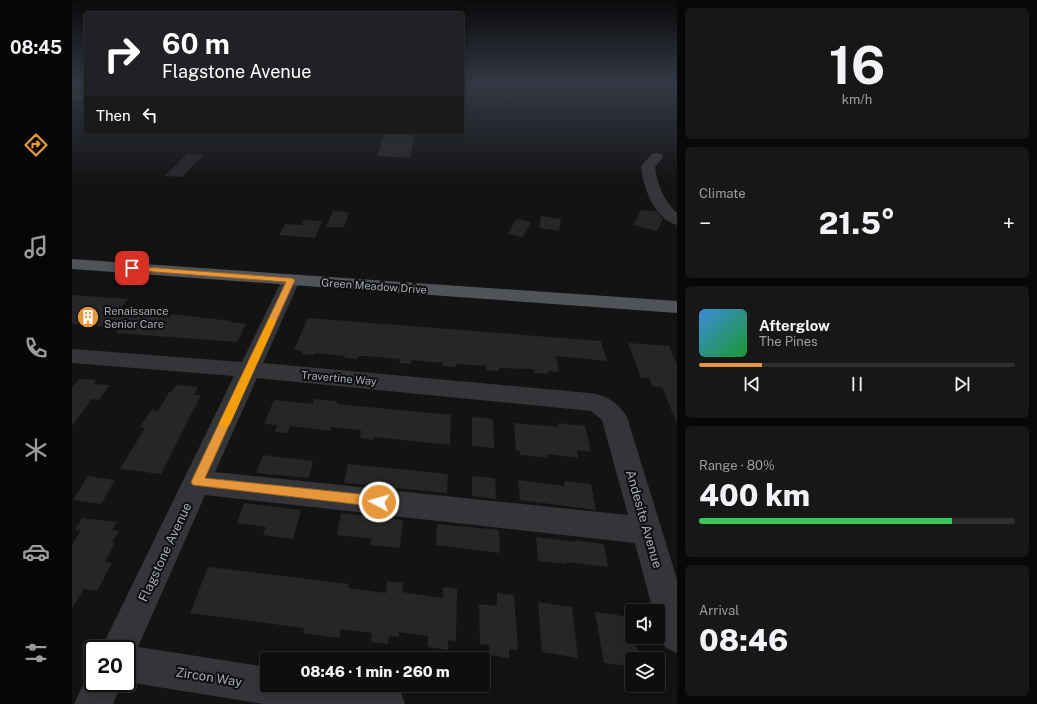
<!DOCTYPE html>
<html lang="en">
<head>
<meta charset="utf-8">
<style>
  body { margin:0; font-family:"Public Sans",sans-serif; background:#171718; color:#f1f3f6; height:100vh; display:flex; flex-direction:column; font-size:15px; white-space:nowrap }
  * { box-sizing:border-box; margin:0 }
  p { font-size:13px; color:#9b9c9e }
  .icon { flex:none; width:22px; height:22px; fill:none; stroke:currentColor; stroke-width:2; stroke-linecap:round; stroke-linejoin:round }
  .map { position:relative; flex:1; overflow:hidden }
  .panel { display:flex; flex-direction:column; gap:8px; padding:8px; background:#080808; width:360px }
  .panel>* { flex:none }
  .hud { position:absolute; left:12px; top:12px; width:380px; height:122px; border-radius:4px; box-shadow:0 2px 10px #0003,0 0 0 1px #2e2e2f; background:#202124; color:#fff; overflow:hidden }
  .buttons { position:absolute; left:553px; top:604px; display:grid; gap:8px }
  .buttons a { display:grid; place-items:center; width:40px; height:40px; border-radius:4px; background:#0e0e0f; box-shadow:0 2px 10px #0003,0 0 0 1px #2e2e2f; font-size:20px }
  .speed { position:absolute; left:12px; top:640px; display:flex; gap:8px; font-size:20px; font-weight:700; text-align:center }
  .speed>* { display:grid; place-content:center; width:52px; height:52px; border-radius:50%; background:#0e0e0f; box-shadow:0 2px 10px #0003,0 0 0 1px #2e2e2f; line-height:1 }
  .speed .limit { border:2px solid #111; border-radius:6px; background:#fff; color:#111 }
  .pin { position:absolute; display:grid; place-items:center; width:34px; height:34px; color:#fff; margin:-17px; border-radius:8px; box-shadow:0 2px 6px #0006 }
  .me { position:absolute; width:44px; margin:-22px; rotate:276deg; stroke-linejoin:round; filter:drop-shadow(0 0 3px #0008) }
  .turn { display:flex; align-items:center; gap:14px; height:84px; padding:0 12px; font-size:18px }
  .turn .icon { width:52px; height:52px; stroke-width:2.5 }
  .turn b { display:block; font-size:28px; line-height:34px }
  .then { display:flex; align-items:center; height:38px; padding:0 12px; background:#0003; gap:8px; font-size:15px }
  .big { font-size:30px; font-weight:800; line-height:1.1 }
  .panel .widget { flex:1; display:flex; flex-direction:column; justify-content:center; gap:6px; min-width:0; padding:0 14px; border-radius:6px; background:#171718 }
  .panel .dial { align-items:center; gap:0 }
  .dial b { font-size:52px; line-height:1 }
  .song { display:flex; align-items:center; gap:12px }
  .cover { width:48px; height:48px; border-radius:6px; background:linear-gradient(135deg,hsl(210 70% 55%),hsl(130 70% 35%)) }
  .played { height:4px; border-radius:2px; background:linear-gradient(90deg,#e5973a 20%,#2e2e2f 20%) }
  .keys { display:flex; justify-content:space-around; direction:ltr }
  .heat { display:flex; justify-content:space-between; align-items:center; font-size:22px; direction:ltr }
  .charge { height:6px; border-radius:3px; background:linear-gradient(90deg,#34c759 80%,#2e2e2f 0) }
  .trip { position:absolute; left:188px; top:652px; width:230px; height:40px; border-radius:4px; background:#0e0e0f; box-shadow:0 2px 10px #0003,0 0 0 1px #2e2e2f; font-weight:800; line-height:40px; text-align:center }
  main { display:flex; flex:1; min-height:0 }
  .dock { display:flex; flex-direction:column; width:72px; justify-content:space-around; align-items:center; background:#060606; color:#9b9c9e }
  .dock .icon { width:28px; height:28px }
  .dock .on { color:#e5973a }
  .dock b { font-size:18px; color:#f1f3f6 }
  .map>svg:first-child { display:block }
  .building { fill:#262628 }
  .lines { fill:none; stroke-linecap:round; stroke-linejoin:round }
  .minor { fill:#343539; fill-rule:evenodd }
  .major { fill:#505358; fill-rule:evenodd }
  .route { fill:#e5973a; stroke:#956226 }
  .slow { fill:#f59e0b }
  .labels { text-anchor:middle; dominant-baseline:central; stroke-width:4; stroke-linejoin:round; paint-order:stroke }
  .street-label { font-size:11px; fill:#a5abb4; stroke:#0e0e0f }
  .poi-label { font-size:11px; fill:#a5abb4; stroke:#0e0e0f; text-anchor:start }
  .near-street-label { font-size:13px; fill:#a5abb4; stroke:#0e0e0f }
</style>
</head>
<body>
<main>
<nav class="dock">
<b>08:45</b>
<svg class="icon on" aria-label="directions" viewBox="0 0 24 24"><path d="M12 3l9 9-9 9-9-9zM9 14v-3h6M13 9l2 2-2 2"/></svg>
<svg class="icon" aria-label="music" viewBox="0 0 24 24"><path d="M9 18V5l10-2v13"/><circle cx="6" cy="18" r="3"/><circle cx="16" cy="16" r="3"/></svg>
<svg class="icon" aria-label="phone" viewBox="0 0 24 24"><path d="M5 4h4l2 5-3 2q2 4 5 5l2-3 5 2v4C11 20 4 13 5 4z"/></svg>
<svg class="icon" aria-label="climate" viewBox="0 0 24 24"><path d="M12 3v18M4 7l16 10M4 17L20 7"/></svg>
<svg class="icon" aria-label="car" viewBox="0 0 24 24"><path d="M5 17H2v-5l4-1 3-4h7l3 4 3 1v5h-3M9 17h6M6 11h13"/><circle cx="7" cy="17" r="2"/><circle cx="17" cy="17" r="2"/></svg>
<svg class="icon" aria-label="filters" viewBox="0 0 24 24"><path d="M4 7h16M4 17h16"/><circle cx="9" cy="7" r="2"/><circle cx="15" cy="17" r="2"/></svg>
</nav>
<div class="map">
<svg width="605" height="704" viewBox="0 0 605 704">
  <rect width="100%" height="100%" fill="#131314"/>
  <path class="building" d="M313,132H343L338,158L305,156Z
    M115,154L131,155L110,177L92,176Z
    M569,210L584,211L591,219L585,231L561,225Z
    M261,211L277,212L272,227H254Z
    M469,216L489,219L487,231L467,228Z
    M444,219L459,222L451,237L436,234Z
    M232,220L250,221L243,238L207,235L213,224L230,225Z
    M0,295L56,299L44,314L97,318L100,314L117,316L160,321L159,322L174,324L165,342L44,333L47,328L0,324Z
    M236,318L529,341L535,361L484,356L487,372L476,371V374L462,373V369L427,368V371L414,370V366L384,364V367L371,366V363L340,360L339,364L327,363L328,359L295,356H287L286,359L272,358L273,356L243,353L242,355L230,354L231,351L222,350Z
    M556,343L597,346L605,365V424L590,387L580,386L577,378H569Z
    M7,379L25,380L22,384L38,385L27,400L20,399L0,426V387Z
    M104,385L126,387L122,395H129L89,474L48,469L73,428L68,427L79,410L86,411L97,392H100Z
    M242,399L265,401V404L379,415L378,445L302,437L301,440L288,438L289,430L259,427L258,431L218,426L216,433L203,432L205,425L192,424L202,400L241,404Z
    M400,417L421,419L422,448L400,446Z
    M442,423L486,427V423L513,426L519,452L505,450L506,458L475,454L476,458L448,455V451L444,450Z
    M191,455L241,461L237,478L184,473Z
    M276,464L376,474L375,493L272,483Z
    M16,476L43,480L29,504L1,500Z
    M400,476L423,478L424,499L400,496Z
    M446,480L493,486L492,481L519,484L524,510L448,500Z
    M172,503L229,510L221,539L191,535L194,527L165,523Z
    M269,513L331,520L328,548L298,545L299,539L265,535Z
    M10,518L45,522L40,530L47,531L40,542L43,543L33,561L40,563L25,591L12,589L0,608V545L9,530H3Z
    M365,524L427,530L428,553L364,545Z
    M464,537L504,542L503,540L532,544L536,567L494,562L495,564L466,561Z
    M136,567L277,584L276,588L314,593L315,581L331,583L330,592L371,598V587L385,589L384,641L376,640V650L356,647V636L327,632V637L317,636L316,644L299,642L300,633L269,629L267,638L231,633L232,628L118,613Z
    M425,593L442,595L446,650L437,649V658L417,655V645L408,644L407,604L425,606Z
    M466,602L500,607L506,658L470,652Z
    M523,612L558,617L560,637H563L567,659H560V667L532,663Z"/>
  <g class="lines">
    <path class="minor" d="M0,93L14,94V100L0,99Z
      M585,153L590,154L591,157L583,167C585,184 592,201 605,213V225C582,219 571,187 569,166L580,154Z
      M219,274L226,276L228,280L191,363L517,393C534,395 546,402 555,417L605,579V653L593,647L586,630V611H581L563,543L133,495L66,647L195,667V685H315L328,690L333,704H192L55,682V649H29L162,376L0,363V349L170,362L210,280L212,276ZM185,378L519,411L530,420L556,515L143,472Z
      M21,668V683H50L41,704H2L18,670Z"/>
    <path class="major" d="M0,259L605,301V313L0,269Z"/>
  </g>
  <linearGradient id="sky" x2="0" y2="1"><stop stop-color="#0a0a0b"/><stop offset="0.46" stop-color="#333945"/><stop offset="1" stop-color="#333945" stop-opacity="0"/></linearGradient>
  <rect width="605" height="182" fill="url(#sky)"/>
  <path class="route" d="M60,266L219,278L223,280L133,478L307,496L311,498L313,502L311,505L307,507L121,485L119,482L214,282L57,270V267Z"/>
  <path class="slow" d="M197,319H200L204,321L158,424L156,426H149L147,424Z"/>
  <defs>
    <g id="building-disc" transform="scale(1.15)"><circle r="9.5" fill="#e5973a" stroke="#0e0e0f"/><path d="M-4-6H4V6H1V3H-1V6H-4ZM-2.5-4.3h1.7v1.8h-1.7ZM.8-4.3h1.7v1.8H.8ZM-2.5-1h1.7V.8h-1.7ZM.8-1h1.7V.8H.8Z" fill="#fff"/></g>
  </defs>
  <g fill-rule="evenodd">
    <use href="#building-disc" x="16" y="317"/>
  </g>
  <g class="labels">
    <g class="street-label">
      <text transform="translate(302 286) rotate(4)">Green Meadow Drive</text>
      <text transform="translate(267 378) rotate(5)">Travertine Way</text>
    </g>
    <g class="poi-label">
      <text x="32" y="311">Renaissance<tspan x="32" dy="13">Senior Care</tspan></text>
    </g>
    <g class="near-street-label">
      <text transform="translate(572 519) rotate(74)">Andesite Avenue</text>
      <text transform="translate(93 552) rotate(-65)">Flagstone Avenue</text>
      <text transform="translate(137 677) rotate(9)">Zircon Way</text>
    </g>
  </g>
</svg>
<div class="buttons">
<a><svg class="icon" aria-label="sound" viewBox="0 0 24 24"><path d="M4 9h4l5-4v14l-5-4H4zM17 9q2 3 0 6"/></svg></a>
<a><svg class="icon" aria-label="layers" viewBox="0 0 24 24"><path d="M12 4l9 5-9 5-9-5zM3 14l9 5 9-5"/></svg></a>
</div>
<div class="speed"><div class="limit">20</div></div>
<div class="pin" style="left:60px;top:268px;background:#d93025"><svg class="icon" aria-label="arrive" viewBox="0 0 24 24"><path d="M6 21V4h12l-3 4 3 4H6"/></svg></div>
<svg class="me" style="left:307px;top:502px" viewBox="-20 -20 40 40"><circle r="17" fill="#e5973a" stroke="#fff" stroke-width="3"/><path d="M0-11L8 9 0 5-8 9z" fill="#fff"/></svg>
<div class="trip">08:46 · 1 min · 260 m</div>
<div class="hud">
<div class="turn"><svg class="icon" aria-label="right" viewBox="0 0 24 24"><path d="M7 20v-9h11M14 6l5 5-5 5"/></svg><div><b>60 m</b>Flagstone Avenue</div></div>
<div class="then">Then<svg class="icon" aria-label="left" viewBox="0 0 24 24"><path d="M17 20v-9H6M10 6l-5 5 5 5"/></svg></div>
</div>
</div>
<section class="panel">
<div class="widget dial"><b>16</b><p>km/h</p></div>
<div class="widget"><p>Climate</p>
<div class="heat"><a>−</a><b class="big">21.5°</b><a>+</a></div>
</div>
<div class="widget">
<div class="song"><i class="cover"></i><div><b>Afterglow</b><p>The Pines</p></div></div>
<div class="played"></div>
<div class="keys"><svg class="icon" aria-label="previous" viewBox="0 0 24 24"><path d="M18 5L8 12l10 7zM5 5v14"/></svg><svg class="icon" aria-label="pause" viewBox="0 0 24 24"><path d="M8 5v14M16 5v14"/></svg><svg class="icon" aria-label="next" viewBox="0 0 24 24"><path d="M6 5l10 7-10 7zM19 5v14"/></svg></div>
</div>
<div class="widget"><p>Range · 80%</p><b class="big">400 km</b><div class="charge"></div></div>
<div class="widget"><p>Arrival</p><b class="big">08:46</b></div>
</section>
</main>
</body>
</html>
